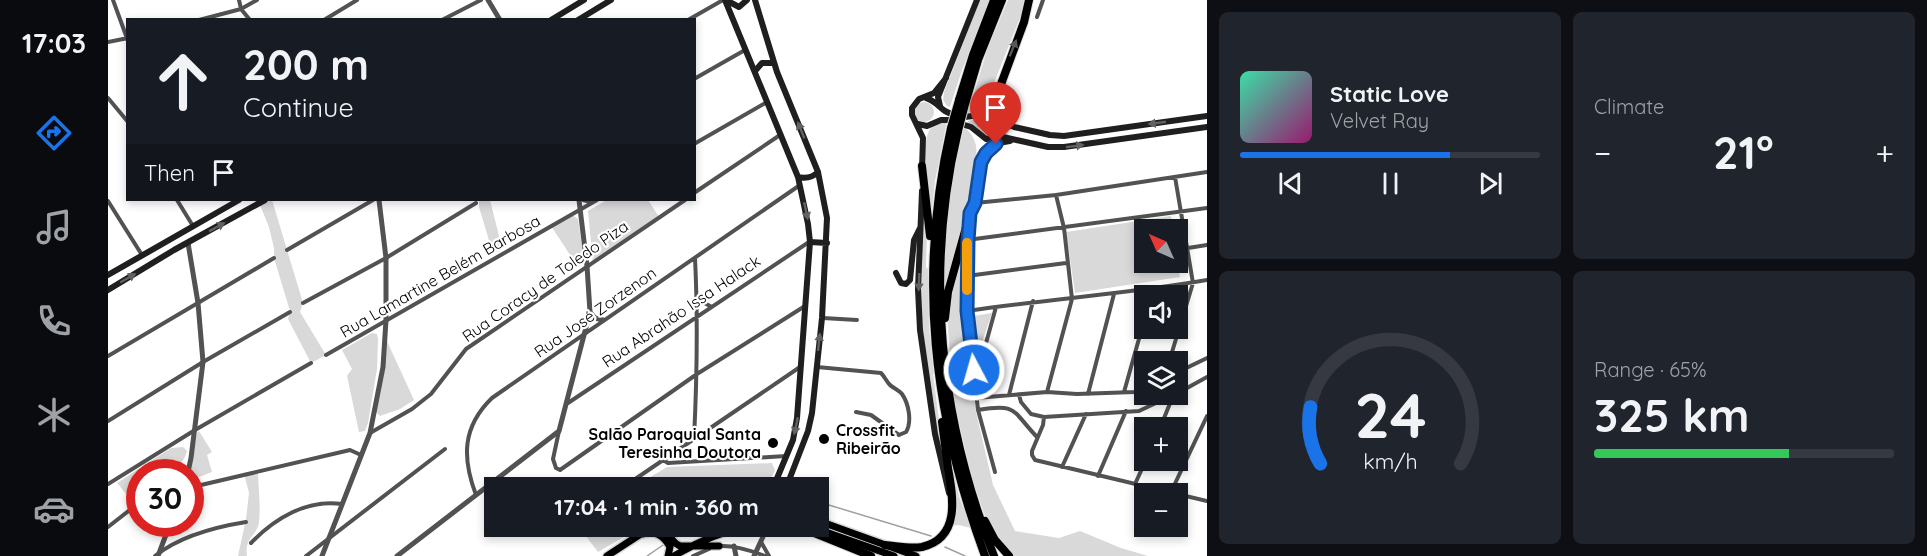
<!DOCTYPE html>
<html lang="en">
<head>
<meta charset="utf-8">
<style>
  body { margin:0; font-family:Quicksand,sans-serif; background:#20242c; color:#f1f3f6; height:100vh; display:flex; flex-direction:column; font-size:22px; white-space:nowrap }
  * { box-sizing:border-box; margin:0 }
  p { font-size:20px; color:#9ea1a6 }
  .icon { flex:none; width:33px; height:33px; fill:none; stroke:currentColor; stroke-width:2; stroke-linecap:round; stroke-linejoin:round }
  .map { position:relative; flex:1; overflow:hidden }
  .drawer { display:flex; flex-direction:column; gap:12px; padding:12px; background:#0d0f14; width:720px }
  .drawer>* { flex:none }
  .guide { position:absolute; left:18px; top:18px; width:570px; height:183px; border-radius:0px; box-shadow:0 3px 9px #0003; background:#171b24; color:#f1f3f6; overflow:hidden }
  .needle { width:39px; rotate:315deg }
  .fabs { position:absolute; left:1026px; top:219px; display:grid; gap:12px }
  .fabs a { display:grid; place-items:center; width:54px; height:54px; border-radius:0px; background:#171b24; box-shadow:0 3px 9px #0003; font-size:30px }
  .speed { position:absolute; left:18px; top:459px; display:flex; gap:12px; font-size:30px; font-weight:700; text-align:center }
  .speed>* { display:grid; place-content:center; width:78px; height:78px; border-radius:50%; background:#171b24; box-shadow:0 3px 9px #0003; line-height:1 }
  .speed .limit { border:9px solid #d22; background:#fff; color:#111 }
  .pin { position:absolute; display:grid; place-items:center; width:51px; height:51px; color:#fff; margin:-62px -26px; border-radius:50% 50% 50% 0; rotate:-45deg; box-shadow:0 0 6px #0007 }
  .pin .icon { rotate:45deg }
  .me { position:absolute; width:66px; margin:-33px; rotate:354deg; stroke-linejoin:round; filter:drop-shadow(0 0 4px #0008) }
  .turn { display:flex; align-items:center; gap:21px; height:126px; padding:0 18px; font-size:27px }
  .turn .icon { width:78px; height:78px; stroke-width:2.5 }
  .turn b { display:block; font-size:42px; line-height:51px }
  .then { display:flex; align-items:center; height:57px; padding:0 18px; background:#0003; gap:12px; font-size:22px }
  .big { font-size:45px; font-weight:700; line-height:1.1 }
  .drawer .tile { flex:1; display:flex; flex-direction:column; justify-content:center; gap:9px; min-width:0; padding:0 21px; border-radius:9px; background:#20242c }
  .drawer .dial { align-items:center; gap:0 }
  .dial svg { height:156px; overflow:visible; fill:none; stroke:#363941; stroke-width:7; stroke-linecap:round; text-anchor:middle }
  .dial text { fill:#f1f3f6; stroke:none }
  .song { display:flex; align-items:center; gap:18px }
  .cover { width:72px; height:72px; border-radius:9px; background:linear-gradient(135deg,hsl(160 70% 55%),hsl(320 70% 35%)) }
  .played { height:6px; border-radius:3px; background:linear-gradient(90deg,#1a73e8 70%,#363941 70%) }
  .keys { display:flex; justify-content:space-around; direction:ltr }
  .heat { display:flex; justify-content:space-between; align-items:center; font-size:33px; direction:ltr }
  .charge { height:9px; border-radius:4px; background:linear-gradient(90deg,#34c759 65%,#363941 0) }
  .drawer .tiles { flex:1; display:grid; gap:12px; grid-template-columns:repeat(2,1fr) }
  .trip { position:absolute; left:376px; top:477px; width:345px; height:60px; border-radius:0px; background:#171b24; box-shadow:0 3px 9px #0003; font-weight:700; line-height:60px; text-align:center }
  main { display:flex; flex:1; min-height:0 }
  .tabs { display:flex; flex-direction:column; width:108px; justify-content:space-around; align-items:center; background:#090b0e; color:#9ea1a6 }
  .tabs .icon { width:42px; height:42px }
  .tabs .current { color:#1a73e8 }
  .tabs b { font-size:27px; color:#f1f3f6 }
  .map>svg:first-child { display:block }
  .green { fill:#d9d9d9 }
  .lines { fill:none; stroke-linecap:round; stroke-linejoin:round }
  .stream { stroke:#a0a0a0; stroke-width:1.5 }
  .primary-casing { stroke:#dbdbdb; stroke-width:10 }
  .motorway-casing { stroke:#dbdbdb; stroke-width:10 }
  .minor { stroke:#525252; stroke-width:4 }
  .tertiary { stroke:#525252; stroke-width:5 }
  .secondary { stroke:#1f1f1f; stroke-width:6 }
  .primary { stroke:#000; stroke-width:7 }
  .motorway { stroke:#000; stroke-width:8 }
  .motorway-bridge-casing { stroke:#dbdbdb; stroke-width:10; stroke-linecap:butt }
  .motorway-bridge { stroke:#000; stroke-width:8 }
  .oneway { fill:#595959 }
  .oneway2 { fill:#626262 }
  .route-casing { stroke:#114b97; stroke-width:15 }
  .route { stroke:#1a73e8; stroke-width:10 }
  .slow { stroke:#f59e0b; stroke-width:10 }
  .poi-dot { fill:#000; stroke:#fff; stroke-width:2 }
  .labels { text-anchor:middle; dominant-baseline:central; stroke-width:4.5; stroke-linejoin:round; paint-order:stroke }
  .street-label { font-size:16px; fill:#000; stroke:#fff }
  .poi-label { font-size:16px; font-weight:bold; fill:#000; stroke:#fff; text-anchor:start }
</style>
</head>
<body>
<main>
<nav class="tabs">
<b>17:03</b>
<svg class="icon current" aria-label="directions" viewBox="0 0 24 24"><path d="M12 3l9 9-9 9-9-9zM9 14v-3h6M13 9l2 2-2 2"/></svg>
<svg class="icon" aria-label="music" viewBox="0 0 24 24"><path d="M9 18V5l10-2v13"/><circle cx="6" cy="18" r="3"/><circle cx="16" cy="16" r="3"/></svg>
<svg class="icon" aria-label="phone" viewBox="0 0 24 24"><path d="M5 4h4l2 5-3 2q2 4 5 5l2-3 5 2v4C11 20 4 13 5 4z"/></svg>
<svg class="icon" aria-label="climate" viewBox="0 0 24 24"><path d="M12 3v18M4 7l16 10M4 17L20 7"/></svg>
<svg class="icon" aria-label="car" viewBox="0 0 24 24"><path d="M5 17H2v-5l4-1 3-4h7l3 4 3 1v5h-3M9 17h6M6 11h13"/><circle cx="7" cy="17" r="2"/><circle cx="17" cy="17" r="2"/></svg>
</nav>
<div class="map">
<svg width="1099" height="556" viewBox="0 0 1099 556">
  <rect width="100%" height="100%" fill="#fff"/>
  <path class="green" d="M872,0H882L853,73L842,107L839,106L835,100L836,92Z
    M900,0H917L913,15L879,101L872,109L860,113L879,50Z
    M806 112a10 10 0 1 1 20 0a10 10 0 1 1-20 0Z
    M879,117C888,118 892,127 901,131L899,135L880,137L859,124L860,121Z
    M839,121L827,181L824,210L822,212C820,193 812,144 822,129C827,123 833,122 839,121Z
    M856,127C866,135 870,145 868,157L859,209L836,295C835,238 842,182 856,127Z
    M816,198L819,233L818,267L820,269L821,327L826,374H825L835,449H833C824,405 817,361 814,317C811,278 814,237 816,198Z
    M164,200L195,303L192,312L218,355L203,363L180,319L182,311L166,258V248L161,227L152,205Z
    M371,200H382L394,248L385,254L371,207Z
    M499,200H540L551,217L485,263L480,211Z
    M463,214L470,219L476,260L475,263L470,267L443,226Z
    M1063,216L1065,229L1036,230V262L1069,263L1072,277L967,293L958,232Z
    M858,236L856,272L857,312L868,412L885,485L907,531L951,538L972,531L1013,548L1040,556H904L881,526L877,516L864,478L845,397L839,315L840,305Z
    M884,313L868,360L865,316Z
    M264,333L269,334L270,339L269,369L260,423L257,431L251,432L239,376L244,369L234,350Z
    M278,339L306,400L292,409L272,416L267,411Z
    M91,431L104,452L99,455L104,472L91,477L85,476L82,472L89,433Z
    M75,447L79,451C72,476 52,472 32,472L31,494L23,500L9,483L63,448Z
    M841,453L851,496L863,528L851,525L843,526L847,515Z
    M664,463L667,470L659,487H526L559,467Z
    M150,470C150,487 153,505 151,522C150,535 136,537 139,556H130L138,519L141,493L136,473Z
    M471,527H533L490,552Z"/>
  <g class="lines">
    <path class="stream" d="M711,502L823,536
      M567,538L584,526
      M837,547L857,556
      M539,556L558,543"/>
    <g class="primary-casing">
      <path id="primary" d="M679,485V488
        M711,521L808,556
        M562,526C560,536 564,542 572,546H611
        M674,526L715,531L786,556
        M535,534C548,530 556,536 562,547L560,556
        M499,556L545,526
        M566,556C589,542 613,532 639,526"/>
    </g>
    <g class="motorway-casing">
      <path id="motorway" d="M851,100L865,55L886,0
        M857,104L870,60L894,0
        M901,125L890,107L889,95L916,22L921,0
        M843,128C809,276 825,415 877,556
        M850,131C816,274 832,420 886,556
        M814,166L822,236
        M837,318L840,292L862,213
        M877,521L887,540L901,556
        M699,530L763,556
        M777,545C789,546 802,549 814,547C853,538 845,496 840,468C838,453 836,437 834,422"/>
    </g>
    <path class="minor" d="M5,0L20,41
      M131,0L133,9L142,20
      M929,17L935,0
      M91,20L133,9L149,0
      M216,20L249,0
      M334,20L373,0
      M580,20L615,0
      M0,42L20,38
      M586,79L637,50
      M0,98L20,122
      M586,144L659,102
      M586,193L672,135
      M69,200L85,226
      M475,200L483,202
      M0,201L34,255
      M862,213L867,203L948,195L1099,172
      M860,230L859,311L870,410L887,472
      M859,240L1099,208
      M1080,248L1099,245
      M179,250L265,200
      M859,276L958,263
      M1044,296L1046,288
      M589,299L602,306
      M195,303L278,258L368,203
      M859,311C939,299 1019,294 1099,280
      M715,318L749,320
      M218,355L489,200
      M0,356L166,258
      M1061,362L1085,283L1067,177
      M709,367L773,373C777,377 778,381 782,385C785,388 791,390 794,394C801,404 804,422 798,432L791,435L763,415L748,412
      M865,370L875,354L888,307
      M1070,372L1099,358
      M939,392L964,299L956,228L948,195
      M1016,392L1036,321
      M1070,393L1099,377
      M980,394L1006,294
      M901,395L925,301
      M911,395L913,402L923,414L936,417L1031,411L1067,394
      M868,398L939,392L969,394L1027,392L1036,389
      M460,403L701,242
      M870,410C910,403 904,411 929,437
      M936,417L935,425L924,451V455L927,460L1099,501
      M0,421L95,362L182,312
      M1052,428L1065,396
      M451,431L445,459L448,468L452,470L589,374L697,306
      M262,433L304,409L323,394L358,349L577,200
      M586,439C589,378 590,319 587,258
      M555,460L560,463L678,456
      M954,467L978,414
      M990,476L1018,411
      M82,483L93,485L242,450L253,455
      M0,484L87,430L203,363
      M1027,484L1038,460
      M514,488L692,367
      M1063,492L1099,416
      M368,495C354,458 354,427 384,398L692,185
      M0,527L32,502
      M653,542L661,556
      M143,543C167,518 199,499 234,504
      M611,546C627,545 642,550 657,556
      M47,556C72,536 107,527 138,522
      M198,556L337,449
      M585,556L601,549"/>
    <path class="tertiary" d="M380,0L392,20
      M482,312L487,318L495,320
      M80,472L83,458L95,362L90,303L80,243
      M626,546L628,556
      M50,556L62,524
      M214,556L262,433L275,367L278,320V258L271,200
      M289,556L451,431L482,312L479,266L471,200
      M646,556L660,526"/>
    <path class="secondary" d="M617,0L690,177L700,224L702,242L689,418L685,440L665,488
      M618,0L631,7L639,0
      M647,0L669,72L710,172L719,218L714,318L704,413L700,431L678,488
      M443,20L476,0
      M470,20L503,0
      M647,71L654,63H666
      M818,98C826,100 830,106 837,111C857,122 866,114 884,113L906,127L942,135L956,136L1099,116
      M832,106L830,97L869,0
      M810,124L819,126L833,120H841L863,127L878,139L895,137L940,147H956L1099,127
      M814,169L815,138L804,115V108L811,99L826,93L838,78
      M690,177C698,179 704,178 710,172
      M814,191L810,289L812,330L827,434L841,493
      M867,203C870,175 867,145 902,141
      M702,242L719,243
      M788,273L793,283L798,284L802,280L806,240L812,228
      M0,275L131,200
      M0,290L66,250L157,200"/>
    <use href="#primary" class="primary"/>
    <use href="#motorway" class="motorway"/>
    <g class="motorway-bridge-casing">
      <path id="motorway-bridge" d="M843,128L851,100
        M850,131L857,104"/>
    </g>
    <use href="#motorway-bridge" class="motorway-bridge"/>
  </g>
  <defs><path id="oneway-solid" d="M-6-.8H1V-3.2L6.5 0L1 3.2V.8H-6Z" transform="scale(1.5)"/></defs>
  <use class="oneway" href="#oneway-solid" transform="translate(905 48) rotate(-68)"/>
  <g class="oneway2">
    <use href="#oneway-solid" transform="translate(1049 123) rotate(172)"/>
    <use href="#oneway-solid" transform="translate(693 130) rotate(-112)"/>
    <use href="#oneway-solid" transform="translate(967 146) rotate(-7)"/>
    <use href="#oneway-solid" transform="translate(698 211) rotate(78)"/>
    <use href="#oneway-solid" transform="translate(109 227) rotate(-29)"/>
    <use href="#oneway-solid" transform="translate(20 278) rotate(-30)"/>
    <use href="#oneway-solid" transform="translate(811 282) rotate(92)"/>
    <use href="#oneway-solid" transform="translate(711 342) rotate(-84)"/>
    <use href="#oneway-solid" transform="translate(688 426) rotate(102)"/>
  </g>
  <g class="lines">
    <g class="route-casing">
      <path id="route" d="M866,370L859,311L860,240L862,213L867,203L873,162L878,153L888,144"/>
    </g>
    <use href="#route" class="route"/>
    <path class="slow" d="M859,290V243"/>
  </g>
  <g class="poi-dot">
    <circle cx="716" cy="439" r="6"/>
    <circle cx="665" cy="443" r="6"/>
  </g>
  <g class="labels">
    <g class="street-label">
      <text transform="translate(332 276) rotate(-30)">Rua Lamartine Belém Barbosa</text>
      <text transform="translate(437 281) rotate(-35)">Rua Coracy de Toledo Piza</text>
      <text transform="translate(573 311) rotate(-34)">Rua Abrahão Issa Halack</text>
      <text transform="translate(487 312) rotate(-35)">Rua José Zorzenon</text>
    </g>
    <g class="poi-label">
      <text x="728" y="430">Crossfit<tspan x="728" dy="18">Ribeirão</tspan></text>
      <text x="653" y="434" text-anchor="end">Salão Paroquial Santa<tspan x="653" dy="18">Teresinha Doutora</tspan></text>
    </g>
  </g>
</svg>
<div class="fabs">
<a><svg class="needle" viewBox="-14 -14 28 28"><path d="M0-13l5 13h-10z" fill="#e53935"/><path d="M0 13l5-13h-10z" fill="#9ea1a6"/></svg></a>
<a><svg class="icon" aria-label="sound" viewBox="0 0 24 24"><path d="M4 9h4l5-4v14l-5-4H4zM17 9q2 3 0 6"/></svg></a>
<a><svg class="icon" aria-label="layers" viewBox="0 0 24 24"><path d="M12 4l9 5-9 5-9-5zM3 14l9 5 9-5"/></svg></a>
<a>+</a>
<a>−</a>
</div>
<div class="speed"><div class="limit">30</div></div>
<div class="pin" style="left:888px;top:144px;background:#d93025"><svg class="icon" aria-label="arrive" viewBox="0 0 24 24"><path d="M6 21V4h12l-3 4 3 4H6"/></svg></div>
<svg class="me" style="left:866px;top:370px" viewBox="-20 -20 40 40"><circle r="17" fill="#1a73e8" stroke="#fff" stroke-width="3"/><path d="M0-11L8 9 0 5-8 9z" fill="#fff"/></svg>
<div class="trip">17:04 · 1 min · 360 m</div>
<div class="guide">
<div class="turn"><svg class="icon" aria-label="ahead" viewBox="0 0 24 24"><path d="M12 20V5M6 11l6-6 6 6"/></svg><div><b>200 m</b>Continue</div></div>
<div class="then">Then<svg class="icon" aria-label="arrive" viewBox="0 0 24 24"><path d="M6 21V4h12l-3 4 3 4H6"/></svg></div>
</div>
</div>
<section class="drawer">
<div class="tiles">
<div class="tile">
<div class="song"><i class="cover"></i><div><b>Static Love</b><p>Velvet Ray</p></div></div>
<div class="played"></div>
<div class="keys"><svg class="icon" aria-label="previous" viewBox="0 0 24 24"><path d="M18 5L8 12l10 7zM5 5v14"/></svg><svg class="icon" aria-label="pause" viewBox="0 0 24 24"><path d="M8 5v14M16 5v14"/></svg><svg class="icon" aria-label="next" viewBox="0 0 24 24"><path d="M6 5l10 7-10 7zM19 5v14"/></svg></div>
</div>
<div class="tile"><p>Climate</p>
<div class="heat"><a>−</a><b class="big">21°</b><a>+</a></div>
</div>
<div class="tile dial"><svg viewBox="0 0 100 80">
<path d="M14 69A42 42 0 1 1 86 69"/>
<path d="M14 69A42 42 0 0 1 9 40" stroke="#1a73e8"/>
<text x="50" y="56" font-size="32" font-weight="700">24</text>
<text x="50" y="72" font-size="11">km/h</text>
</svg></div>
<div class="tile"><p>Range · 65%</p><b class="big">325 km</b><div class="charge"></div></div>
</div>
</section>
</main>
</body>
</html>
